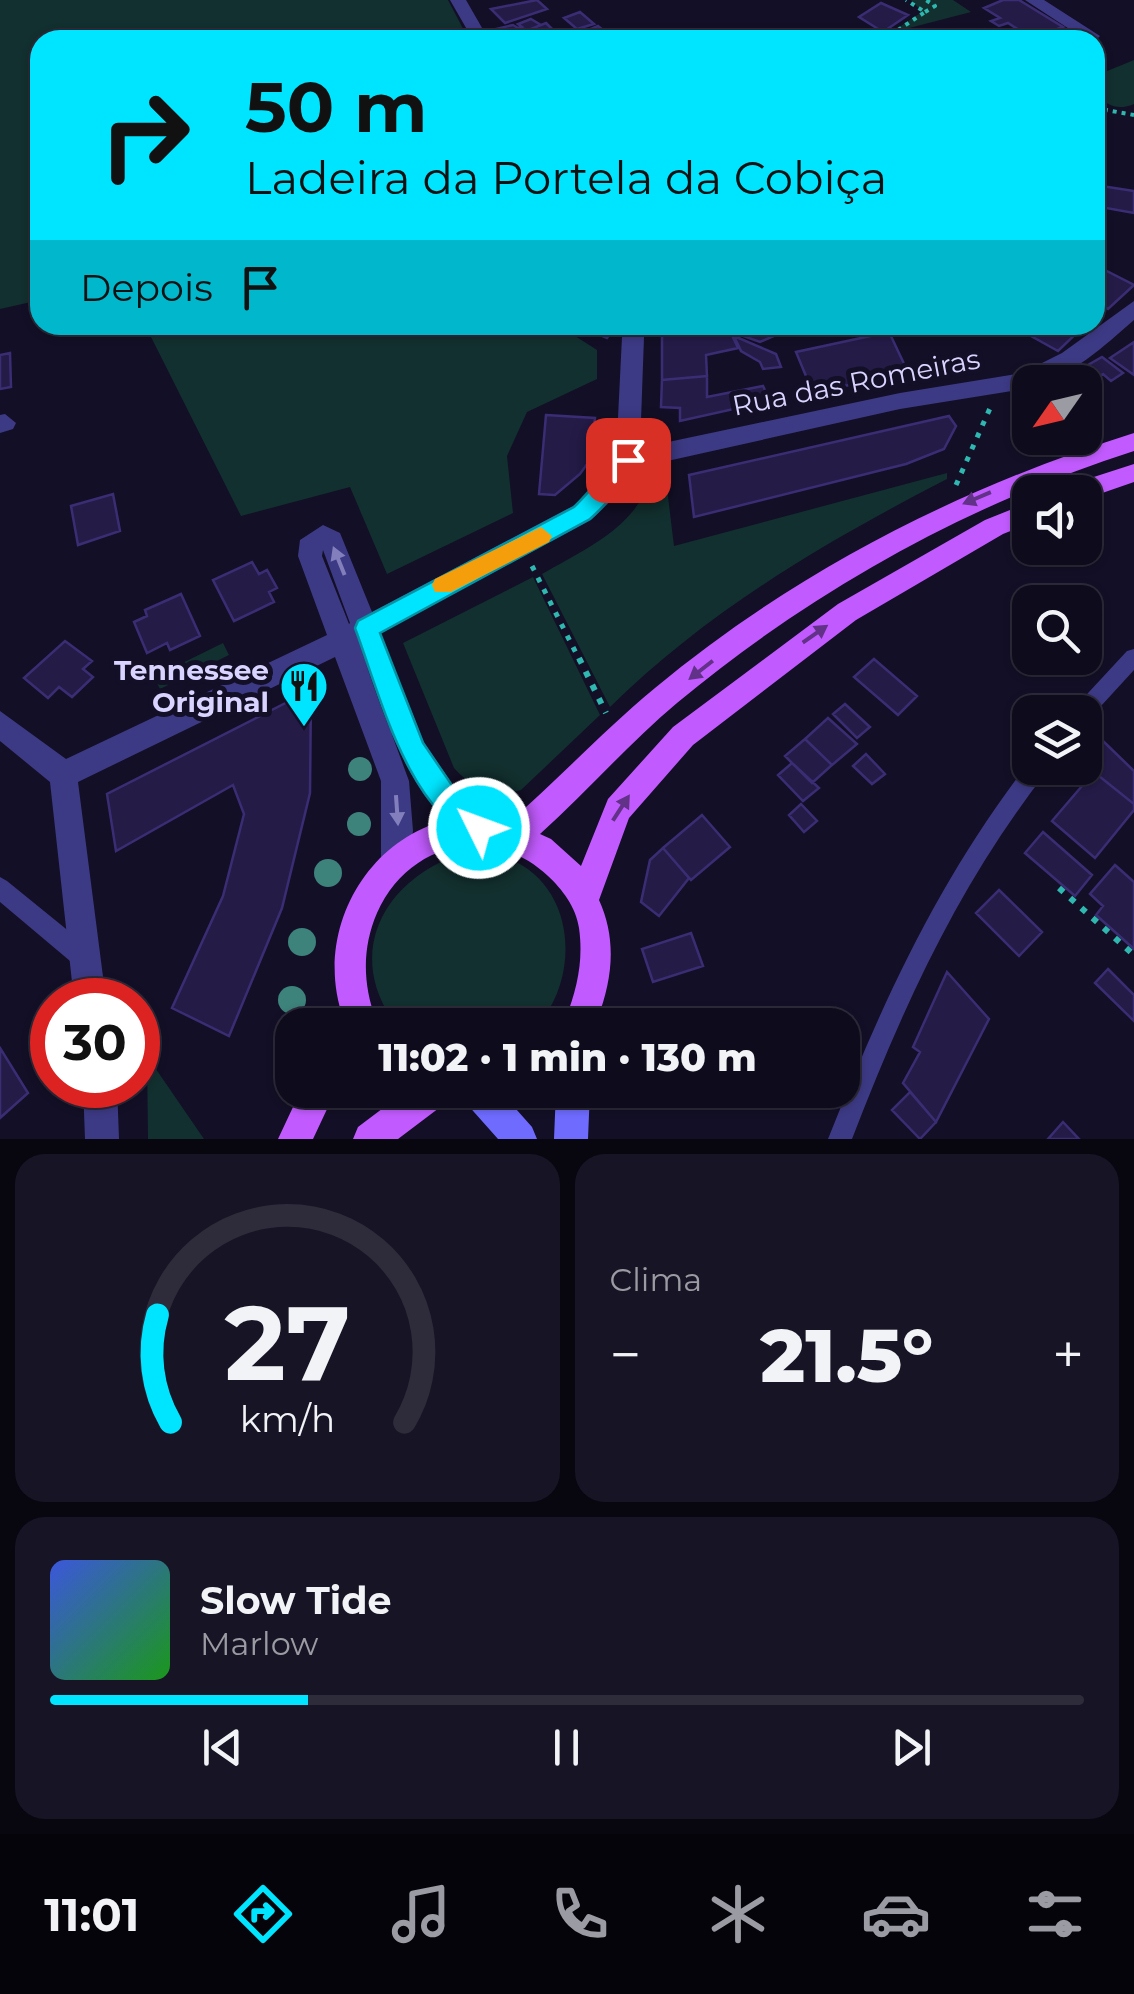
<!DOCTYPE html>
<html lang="pt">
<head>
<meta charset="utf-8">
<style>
  body { margin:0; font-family:Montserrat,sans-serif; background:#171425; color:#f1f3f6; height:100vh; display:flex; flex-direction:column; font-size:38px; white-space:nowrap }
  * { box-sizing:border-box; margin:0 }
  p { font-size:32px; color:#9b9ba3 }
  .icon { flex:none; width:55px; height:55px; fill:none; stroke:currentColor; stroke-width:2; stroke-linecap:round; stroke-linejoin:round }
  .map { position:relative; height:1139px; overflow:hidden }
  .drawer { display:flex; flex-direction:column; gap:15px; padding:15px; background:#08060f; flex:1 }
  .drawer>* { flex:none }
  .banner { position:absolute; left:30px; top:30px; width:1075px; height:305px; border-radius:30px; box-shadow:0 2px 8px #0004,0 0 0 2px #2e2b3b; background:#00e5ff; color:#111; overflow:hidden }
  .needle { width:65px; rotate:236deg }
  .buttons { position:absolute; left:1012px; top:365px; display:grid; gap:20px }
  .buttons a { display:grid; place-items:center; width:90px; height:90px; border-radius:20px; background:#0e0b1c; box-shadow:0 2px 8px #0004,0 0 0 2px #2e2b3b; font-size:50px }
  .speed { position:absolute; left:30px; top:978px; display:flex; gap:20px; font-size:50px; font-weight:700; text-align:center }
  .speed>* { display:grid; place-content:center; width:130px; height:130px; border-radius:50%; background:#0e0b1c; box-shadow:0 2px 8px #0004,0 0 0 2px #2e2b3b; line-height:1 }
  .speed .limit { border:15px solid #d22; background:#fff; color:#111 }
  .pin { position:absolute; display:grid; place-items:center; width:85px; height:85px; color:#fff; margin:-42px; border-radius:20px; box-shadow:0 5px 15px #0006 }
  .me { position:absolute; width:110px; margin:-55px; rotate:312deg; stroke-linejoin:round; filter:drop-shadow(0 0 8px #0008) }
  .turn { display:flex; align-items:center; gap:35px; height:210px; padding:0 50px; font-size:45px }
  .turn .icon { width:130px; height:130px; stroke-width:2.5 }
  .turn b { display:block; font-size:70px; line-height:85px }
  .then { display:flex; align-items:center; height:95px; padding:0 50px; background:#0003; gap:20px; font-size:38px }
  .big { font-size:75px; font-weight:800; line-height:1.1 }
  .drawer .card { flex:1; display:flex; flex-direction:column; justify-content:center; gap:15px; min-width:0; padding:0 35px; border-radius:30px; background:#171425 }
  .drawer .dial { align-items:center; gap:0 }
  .dial svg { height:260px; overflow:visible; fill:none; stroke:#2e2b3b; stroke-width:7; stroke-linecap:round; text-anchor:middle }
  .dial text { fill:#f1f3f6; stroke:none }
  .song { display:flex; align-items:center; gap:30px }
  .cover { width:120px; height:120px; border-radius:15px; background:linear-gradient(135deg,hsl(230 70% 55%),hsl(120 70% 35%)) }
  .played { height:10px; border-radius:5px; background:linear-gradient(90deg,#00e5ff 25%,#2e2b3b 25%) }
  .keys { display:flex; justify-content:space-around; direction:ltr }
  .heat { display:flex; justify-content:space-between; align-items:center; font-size:55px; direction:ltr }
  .drawer .tiles { flex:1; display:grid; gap:15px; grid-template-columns:1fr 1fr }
  .card:last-child { grid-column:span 2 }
  .trip { position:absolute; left:275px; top:1008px; width:585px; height:100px; border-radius:30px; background:#0e0b1c; box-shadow:0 2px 8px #0004,0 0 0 2px #2e2b3b; font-weight:800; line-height:100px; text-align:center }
  .menu { display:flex; height:160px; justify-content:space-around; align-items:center; background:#06040b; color:#9b9ba3 }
  .menu .icon { width:70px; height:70px }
  .menu .current { color:#00e5ff }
  .menu b { font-size:45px; color:#f1f3f6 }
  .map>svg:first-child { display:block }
  .green { fill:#12302f }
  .building { fill:#241b47; stroke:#3b2d73; stroke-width:2.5 }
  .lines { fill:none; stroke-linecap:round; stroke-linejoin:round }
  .path-far2 { stroke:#2fb8b0; stroke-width:4; stroke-dasharray:4 5; stroke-linecap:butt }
  .path-far1 { stroke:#2fb8b0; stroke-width:5; stroke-dasharray:5 8; stroke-linecap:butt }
  .path { stroke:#2fb8b0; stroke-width:6; stroke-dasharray:6 9; stroke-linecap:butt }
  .lane { fill:#3d3a85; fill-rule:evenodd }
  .street { fill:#3d3a85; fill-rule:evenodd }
  .secondary { fill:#6f6bff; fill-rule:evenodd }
  .primary { fill:#c25bff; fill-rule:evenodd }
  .tree { fill:#3d827b }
  .oneway { fill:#623188 }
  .oneway2 { fill:#837fbc }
  .route { fill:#00e5ff; stroke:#0095a6; stroke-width:2.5 }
  .slow { fill:#f59e0b }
  .labels { text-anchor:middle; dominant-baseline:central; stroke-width:10; stroke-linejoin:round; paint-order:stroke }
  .street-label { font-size:28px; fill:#d9d4ff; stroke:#130f26 }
  .poi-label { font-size:28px; font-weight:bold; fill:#d9d4ff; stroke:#130f26; text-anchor:end }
</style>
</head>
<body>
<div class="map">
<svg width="1134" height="1139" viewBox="0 0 1134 1139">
  <rect width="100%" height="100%" fill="#130f26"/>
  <path class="green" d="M0,0H448L469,40H40V300L0,309Z
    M911,0H953L971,12L890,33L922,12Z
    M1134,60V104C1117,111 1109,105 1095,96V76Z
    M145,325H558L597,350V379L527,412L507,456L513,513L387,574L350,487L241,516Z
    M947,473V479C825,542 709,610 610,707L542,574C573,556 610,539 633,511C644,497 648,484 666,480L674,546Z
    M533,577L600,715L521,790C494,798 473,789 454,768L403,643Z
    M223,643L229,655L160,689L154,677Z
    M461,854C471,854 483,852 493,854C573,871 585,970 538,1025H396C343,954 384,879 461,854Z
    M147,1056L204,1139H148Z"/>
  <path class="building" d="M537,0L547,9L505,23L491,9Z
    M1003,0H1019L1063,27L1031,38L1008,23L999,26L991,21L1000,18L984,8Z
    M881,3L908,15L883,32L859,17Z
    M580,12L594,24L577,29L564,18Z
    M531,19L541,25L508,38L492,39L487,31L513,25L518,28L522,27L518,24Z
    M546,23L557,34L545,40L508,38Z
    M598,26L608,34L600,37L604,40H582L576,35Z
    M1016,28L1035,40H985L976,32L985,29L997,36Z
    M951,30L961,40H909L918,38L913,33L921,31L926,36Z
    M1095,185L1134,191V213L1095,206Z
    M1095,265L1134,285L1108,309L1095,302Z
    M576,325H616L607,338Z
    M662,325L731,333L738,348L706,355L707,376L662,380Z
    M744,325H767L776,335L760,342L729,331Z
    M1028,325H1085L1058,351L1022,331Z
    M889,332L908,372L813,393L796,352Z
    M734,336L776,354L781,367L763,369L760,362L741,351Z
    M1134,342V375L1110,358Z
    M10,353L11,387L0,389V355Z
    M1102,357L1123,373L1111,381L1103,374L1094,380L1081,369Z
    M707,376V397L763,386L770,401L680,421V408L661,407L662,380Z
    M546,415L595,418L590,460L580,474L555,495L539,494Z
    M949,416L956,426L944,449L906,464L694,517L689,475Z
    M113,494L120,531L78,545L71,506Z
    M252,562L259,574L267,570L277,588L269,592L274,602L234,621L213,580Z
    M181,594L200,636L170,650L167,643L147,653L134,622L147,616L145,610Z
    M65,641L92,661L83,669L93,677L72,697L59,687L48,698L24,678Z
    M874,659L917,696L898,715L854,677Z
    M311,690L310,793L282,908L229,1036L172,1008L223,896L244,814L233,785L116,851L107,794Z
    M845,704L870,727L857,738L833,714Z
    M828,718L857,744L832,765L805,739Z
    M805,739L832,765L812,783L785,756Z
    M1103,741L1134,771V804L1094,772L1101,765L1089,753Z
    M866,754L885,774L872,784L853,766Z
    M792,763L819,788L803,801L778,775Z
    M1094,772L1134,804V810L1095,858L1052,821Z
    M801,804L817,821L804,832L789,815Z
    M702,815L730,847L691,880L663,848Z
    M1043,832L1092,875L1075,896L1025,853Z
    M663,848L689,878L659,916L641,902L650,860Z
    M1115,865L1134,882V949L1096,915L1103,906L1090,894Z
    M999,890L1042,932L1019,956L976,913Z
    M691,933L703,966L653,982L642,949Z
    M1108,969L1134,995V1021L1095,983Z
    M947,972L989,1019L936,1122L903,1083L920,1052L913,1047Z
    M0,1048L28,1093L0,1118Z
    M910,1092L936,1122L920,1139L892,1110Z
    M1063,1122L1079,1139H1048Z"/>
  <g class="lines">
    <path class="path-far2" d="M925,12L935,6L926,0
      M883,40L925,12L906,0
      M1095,108L1134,115"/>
    <path class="path-far1" d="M956,485L991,406
      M532,566L580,661"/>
    <path class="path" d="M579,658L606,713
      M1059,888L1134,955"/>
    <path class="lane" d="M1134,649V670L1090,718L1085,720V712H1074L1076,706L1127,651Z
      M1030,761V768H1047L1044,775C957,888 903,1007 852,1139H828C882,1003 939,878 1030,761Z
      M0,877L7,881L92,950L95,958L92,966L84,969L76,966L0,902Z"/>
    <path class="street" d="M450,0H466L489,40H473Z
      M1025,0H1044L1100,36L1095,41L1076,40L1080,36Z
      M1134,301V320C1107,343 1068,382 1030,382V388L900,409L636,468L616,496L591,520L380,633L424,742L460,796L489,818L494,828L489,838L479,842C410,814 383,708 359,645L409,781L413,831L406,870L396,875L386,870L381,860V781L335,657L78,782L106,1000H74L50,782L0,741V711L66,759L327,635L298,556L300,540L323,525L340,533L372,612L573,506L600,482L616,458L622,337L626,325H648L644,337L640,448L900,393L1022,373L1062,353ZM323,550L350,623L349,624L322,556Z
      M5,414L16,423L13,429L0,433V415Z
      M83,1085H117L119,1139H85Z"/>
    <path class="secondary" d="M499,1090L532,1127L537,1139H498L466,1103L461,1091Z
      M556,1090H590L588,1139H554Z"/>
    <path class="primary" d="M1134,433V451C966,505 813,590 677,703C629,743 587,792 540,834L551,839L581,866L608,799L673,727L838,604L985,520L1030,502V523L1003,534L856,620L693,745L629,818L599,900C618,942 612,983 595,1025H563C576,993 584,963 579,928C576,907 562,889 548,876C490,822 408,843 377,913C361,950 363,988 378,1025H346C313,946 355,852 434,824C457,816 486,813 509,822C559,779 604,730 655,688C796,571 959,488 1134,433Z
      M1134,464V482L1085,499V492H1065L1069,485Z
      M301,1090H336L313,1139H278Z
      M407,1090H506L501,1102L489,1107L443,1105L398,1139H353L358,1127Z"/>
  </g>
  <g class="tree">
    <circle cx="360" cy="769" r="12"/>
    <circle cx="359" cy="824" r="12"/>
    <circle cx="328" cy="873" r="14"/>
    <circle cx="302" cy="942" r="14"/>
    <circle cx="292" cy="1000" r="14"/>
  </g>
  <defs><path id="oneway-solid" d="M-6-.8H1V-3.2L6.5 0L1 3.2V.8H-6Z" transform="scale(2.5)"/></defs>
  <g class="oneway">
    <use href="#oneway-solid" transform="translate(977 498) rotate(157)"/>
    <use href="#oneway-solid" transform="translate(815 634) rotate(-35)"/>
    <use href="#oneway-solid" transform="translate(701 670) rotate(142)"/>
    <use href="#oneway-solid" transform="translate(621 808) rotate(-57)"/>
  </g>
  <g class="oneway2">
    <use href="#oneway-solid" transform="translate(339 561) rotate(-112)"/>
    <use href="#oneway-solid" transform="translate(397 810) rotate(86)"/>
  </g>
  <path class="route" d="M628,451L635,454L639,460C625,483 610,501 590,519L380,633L423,743L460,797L489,819L493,828L489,837L479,841C408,812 380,695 355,628L358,621L574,507C587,495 619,455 628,451Z"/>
  <path class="slow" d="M541,527L552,536L549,542L451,592H435L432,585L435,579Z"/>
  <defs>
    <g id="restaurant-pin" transform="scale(2.5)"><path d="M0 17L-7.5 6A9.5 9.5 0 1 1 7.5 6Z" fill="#00e5ff" stroke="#130f26"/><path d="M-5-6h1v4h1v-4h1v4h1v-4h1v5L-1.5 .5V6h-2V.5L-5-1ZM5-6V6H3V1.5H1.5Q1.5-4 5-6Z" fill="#111"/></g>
  </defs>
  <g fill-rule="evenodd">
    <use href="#restaurant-pin" x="304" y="686"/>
  </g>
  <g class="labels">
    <g class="street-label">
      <text transform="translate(856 382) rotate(-11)">Rua das Romeiras</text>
    </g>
    <g class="poi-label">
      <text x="269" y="670">Tennessee<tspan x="269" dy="32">Original</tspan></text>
    </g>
  </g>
</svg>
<div class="buttons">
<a><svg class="needle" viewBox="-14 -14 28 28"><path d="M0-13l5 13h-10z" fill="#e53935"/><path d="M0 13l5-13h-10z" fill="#9b9ba3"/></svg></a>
<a><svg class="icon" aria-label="sound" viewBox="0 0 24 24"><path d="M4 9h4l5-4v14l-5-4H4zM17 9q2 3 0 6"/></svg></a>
<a><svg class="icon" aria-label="search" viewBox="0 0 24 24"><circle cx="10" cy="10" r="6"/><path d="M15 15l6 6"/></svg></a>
<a><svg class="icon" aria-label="layers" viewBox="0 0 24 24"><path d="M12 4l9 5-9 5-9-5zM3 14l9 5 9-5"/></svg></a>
</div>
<div class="speed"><div class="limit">30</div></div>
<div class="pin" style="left:628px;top:460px;background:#d93025"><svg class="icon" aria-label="arrive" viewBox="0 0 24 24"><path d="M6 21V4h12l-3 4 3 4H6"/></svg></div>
<svg class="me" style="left:479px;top:828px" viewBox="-20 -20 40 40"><circle r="17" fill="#00e5ff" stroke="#fff" stroke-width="3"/><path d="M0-11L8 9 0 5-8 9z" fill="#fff"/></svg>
<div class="trip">11:02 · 1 min · 130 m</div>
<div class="banner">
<div class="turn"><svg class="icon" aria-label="right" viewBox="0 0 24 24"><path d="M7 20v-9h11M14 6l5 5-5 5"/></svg><div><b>50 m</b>Ladeira da Portela da Cobiça</div></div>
<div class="then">Depois<svg class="icon" aria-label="arrive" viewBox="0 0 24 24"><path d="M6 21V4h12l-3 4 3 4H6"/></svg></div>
</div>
</div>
<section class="drawer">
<div class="tiles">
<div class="card dial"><svg viewBox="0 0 100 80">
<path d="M14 69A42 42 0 1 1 86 69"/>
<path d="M14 69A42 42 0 0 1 10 36" stroke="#00e5ff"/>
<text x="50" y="56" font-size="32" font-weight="700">27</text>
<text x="50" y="72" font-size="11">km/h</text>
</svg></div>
<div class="card"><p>Clima</p>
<div class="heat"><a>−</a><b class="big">21.5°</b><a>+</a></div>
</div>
<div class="card">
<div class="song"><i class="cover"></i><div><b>Slow Tide</b><p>Marlow</p></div></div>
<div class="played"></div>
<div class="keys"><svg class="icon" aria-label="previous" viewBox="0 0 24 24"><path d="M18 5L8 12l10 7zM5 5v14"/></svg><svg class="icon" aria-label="pause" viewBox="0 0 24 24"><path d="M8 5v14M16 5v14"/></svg><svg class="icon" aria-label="next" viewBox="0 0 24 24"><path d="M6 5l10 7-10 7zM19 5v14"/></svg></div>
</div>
</div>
</section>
<nav class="menu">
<b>11:01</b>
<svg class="icon current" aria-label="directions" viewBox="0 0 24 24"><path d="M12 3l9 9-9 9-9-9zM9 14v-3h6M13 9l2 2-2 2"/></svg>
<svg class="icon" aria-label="music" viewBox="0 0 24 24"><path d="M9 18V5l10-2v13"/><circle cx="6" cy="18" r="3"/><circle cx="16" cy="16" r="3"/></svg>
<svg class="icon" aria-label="phone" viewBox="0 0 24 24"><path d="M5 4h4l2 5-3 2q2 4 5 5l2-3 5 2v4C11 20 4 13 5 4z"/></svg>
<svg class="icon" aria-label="climate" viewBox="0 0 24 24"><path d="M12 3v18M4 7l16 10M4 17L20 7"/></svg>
<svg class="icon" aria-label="car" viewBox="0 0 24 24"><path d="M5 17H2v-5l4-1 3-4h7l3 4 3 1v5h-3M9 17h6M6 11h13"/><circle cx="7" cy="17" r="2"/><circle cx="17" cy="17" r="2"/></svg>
<svg class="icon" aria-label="filters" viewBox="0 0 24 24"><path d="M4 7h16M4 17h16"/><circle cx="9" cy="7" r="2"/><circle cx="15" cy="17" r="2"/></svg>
</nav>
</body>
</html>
